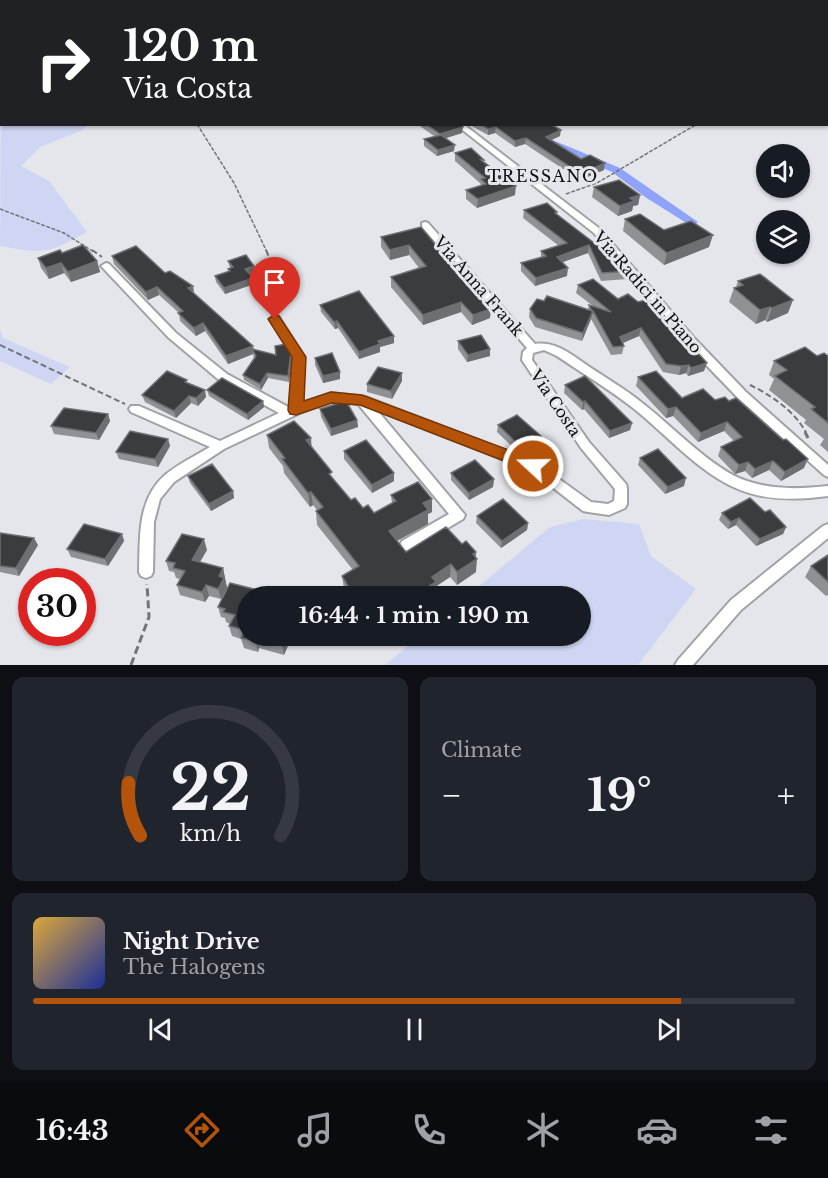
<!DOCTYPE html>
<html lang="en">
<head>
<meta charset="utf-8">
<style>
  body { margin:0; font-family:"Libre Baskerville",serif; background:#20242c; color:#f1f3f6; height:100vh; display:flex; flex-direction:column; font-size:22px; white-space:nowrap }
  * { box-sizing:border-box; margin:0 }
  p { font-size:20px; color:#9ea1a6 }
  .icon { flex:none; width:33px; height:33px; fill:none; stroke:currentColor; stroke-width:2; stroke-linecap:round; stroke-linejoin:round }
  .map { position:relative; height:665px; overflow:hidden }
  .details { display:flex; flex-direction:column; gap:12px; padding:12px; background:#0d0f14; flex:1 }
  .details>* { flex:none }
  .hud { position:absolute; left:0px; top:0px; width:828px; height:126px; box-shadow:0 2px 4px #0004; background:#202124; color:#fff; overflow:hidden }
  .buttons { position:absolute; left:756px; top:144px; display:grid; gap:12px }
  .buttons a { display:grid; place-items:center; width:54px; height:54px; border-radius:50%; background:#171b24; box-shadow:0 2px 4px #0004; font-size:30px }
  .speed { position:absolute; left:18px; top:568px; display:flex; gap:12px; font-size:30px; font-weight:700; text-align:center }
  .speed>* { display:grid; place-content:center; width:78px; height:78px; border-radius:50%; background:#171b24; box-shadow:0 2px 4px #0004; line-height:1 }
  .speed .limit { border:9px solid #d22; background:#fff; color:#111 }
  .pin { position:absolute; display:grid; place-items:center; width:51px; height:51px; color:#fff; margin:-62px -26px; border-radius:50% 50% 50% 0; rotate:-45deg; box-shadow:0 0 6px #0007 }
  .pin .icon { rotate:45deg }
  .me { position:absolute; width:66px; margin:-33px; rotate:291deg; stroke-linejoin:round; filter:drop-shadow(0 0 4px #0008) }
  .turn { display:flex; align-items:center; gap:21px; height:126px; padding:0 24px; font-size:27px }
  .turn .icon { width:78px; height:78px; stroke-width:2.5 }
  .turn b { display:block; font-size:42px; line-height:51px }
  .big { font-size:45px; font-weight:700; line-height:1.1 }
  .details .card { flex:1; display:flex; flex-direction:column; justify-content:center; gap:9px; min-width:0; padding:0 21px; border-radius:12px; background:#20242c }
  .details .dial { align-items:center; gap:0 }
  .dial svg { height:156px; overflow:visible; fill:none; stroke:#363941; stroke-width:7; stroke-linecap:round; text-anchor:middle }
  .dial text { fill:#f1f3f6; stroke:none }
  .song { display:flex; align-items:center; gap:18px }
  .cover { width:72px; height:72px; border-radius:9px; background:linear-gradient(135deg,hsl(40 70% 55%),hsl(230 70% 35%)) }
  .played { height:6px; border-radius:3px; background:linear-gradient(90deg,#b45309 85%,#363941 85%) }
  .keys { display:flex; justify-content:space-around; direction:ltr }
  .heat { display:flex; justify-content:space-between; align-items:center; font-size:33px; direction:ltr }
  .details .tiles { flex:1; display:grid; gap:12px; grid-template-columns:1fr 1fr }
  .card:last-child { grid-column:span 2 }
  .trip { position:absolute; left:237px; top:586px; width:354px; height:60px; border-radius:30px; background:#171b24; box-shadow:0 2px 4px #0004; font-weight:700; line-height:60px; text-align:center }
  .tabs { display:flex; height:96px; justify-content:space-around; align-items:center; background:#090b0e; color:#9ea1a6 }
  .tabs .icon { width:42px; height:42px }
  .tabs .current { color:#b45309 }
  .tabs b { font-size:27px; color:#f1f3f6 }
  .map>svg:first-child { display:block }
  .green { fill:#ced6f3 }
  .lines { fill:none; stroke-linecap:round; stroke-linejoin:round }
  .canal { fill:#90a3fb; fill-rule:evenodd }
  .street-casing { stroke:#a0a2a6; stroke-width:4 }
  .primary-casing { stroke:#a0a2a6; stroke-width:4 }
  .path-far2 { stroke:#737477; stroke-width:1.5; stroke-dasharray:4 1.5; stroke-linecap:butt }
  .path-far1 { stroke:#737477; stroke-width:2; stroke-dasharray:6 3; stroke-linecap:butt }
  .path { stroke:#737477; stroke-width:3; stroke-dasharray:8 4; stroke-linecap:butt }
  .street { fill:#fff; fill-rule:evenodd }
  .primary { fill:#fff; fill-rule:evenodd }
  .wall { fill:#909195 }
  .shaded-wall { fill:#6e6f73 }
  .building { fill:#3b3c3f; stroke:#6e6f73; stroke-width:1.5 }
  .route { fill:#b45309; stroke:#753606; stroke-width:1.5 }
  .labels { text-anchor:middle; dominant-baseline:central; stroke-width:6; stroke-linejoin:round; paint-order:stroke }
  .far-quarter-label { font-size:16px; letter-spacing:1.5px; fill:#0f0f11; stroke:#e5e6eb }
  .street-label { font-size:16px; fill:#0f0f11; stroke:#e5e6eb }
</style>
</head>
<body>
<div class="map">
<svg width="828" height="665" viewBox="0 0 828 665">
  <rect width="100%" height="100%" fill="#e5e6eb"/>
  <path class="green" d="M1,45L2,124L88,125L81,131L40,147L21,166L49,181L87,232C47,254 44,254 0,246Z
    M0,330L3,338L70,367L51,384L0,361Z
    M584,519L639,524L651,556L696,589L638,665H385L420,636H580V597H466L550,527Z"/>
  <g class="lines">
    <path class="canal" d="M538,134L620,168L698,222L696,224H688L645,197L612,172L535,139V135Z"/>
    <g class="street-casing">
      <path id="street" d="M244,0H250L251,2H245Z
        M346,0H353L354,2H347Z
        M455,124H463L600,229L695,339L746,392L828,465V477L824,475L738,398L687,345L594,233Z
        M425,222L428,223L535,344C556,341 572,355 588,366C606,378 625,389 641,402C670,424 714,471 747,481C773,490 800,489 828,486V496C798,500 766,501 738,489C699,473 666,434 633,408C609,389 582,373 557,356L544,350L533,353L532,360L589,442L626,484L627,488V504L625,508L609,515L588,512L583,511L529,469L377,410L465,515L463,519L412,549L407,551L402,549L400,545L402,541L449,514L358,404L332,401L300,413L224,449L174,482L160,499L154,522L153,572L151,576L146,578L141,576L139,572C140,537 137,500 165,475C178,464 195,456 210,447L131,412L129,409L131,406H139L220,441L279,413L219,380L168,337L103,268L101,266L106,263L109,264L176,333L227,374L290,408L294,357L270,319L275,316L279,317L304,357L302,403L331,393L366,397L537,463L591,502L608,504L614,501L615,489L581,448L522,360L523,352L527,348L422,227V223Z
        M828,524V538L741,610L693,665H675L678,660L731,600L823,526Z"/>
    </g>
    <g class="primary-casing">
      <path id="primary" d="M511,0H522L523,2H512Z
        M826,117H828V124H826Z"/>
    </g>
    <path class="path-far2" d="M537,0L542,2
      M197,124L234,183L267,252
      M566,194L597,183L697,124
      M0,209L64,233L94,252"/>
    <path class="path-far1" d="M92,250L102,257
      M266,250L284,293L278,310
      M0,345L125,404
      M750,385C771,395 796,412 806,433"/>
    <path class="path" d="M805,432L808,438
      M131,665L149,617L147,584"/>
    <use href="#street" class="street"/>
    <use href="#primary" class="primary"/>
  </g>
  <path class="wall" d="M367,0H443L446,2H369Z
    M417,124H460L462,133L446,138L454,151L437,156L424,146V139L434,136Z
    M468,124H555L554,127L560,136L551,140L581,159L604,170L580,180L525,144L515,147L495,133L488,135Z
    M455,153L484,162L515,195L477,208L466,199V190L480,186L481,184L455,161Z
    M594,187L640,195L638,205L633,206L632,211L618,216L592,197Z
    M524,210L557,212V214L630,271L628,279L601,281L588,253L562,262L567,276L535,286L521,271V263L541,257V251L559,246L523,218Z
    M625,219L664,230L709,247L664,265L623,231Z
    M421,227L464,280L490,318L472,325L461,312L423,325L391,287V277L419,268L409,255L390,260L381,247V237Z
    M62,253L97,261L100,272L71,282L64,273L49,279L41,268L38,258Z
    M112,256L165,273L193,286L194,294L253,349L276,355L291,352L292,358L289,382L268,378L261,390L244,380L243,375L254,358L253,354L228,364L205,331L196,336L180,321L179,313L159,295L148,300L114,264Z
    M228,261L255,272L249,274L253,278L254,284L225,294L216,282L215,276L229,272L228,269L230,268Z
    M738,281L788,313L767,322L765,320L756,324L729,302L734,288L736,287Z
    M578,285L704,371L688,376L686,373L679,375L663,372L639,336L623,343L624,346L622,354L611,355L591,319L582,341L535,327L529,317L530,309L544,301L588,310L589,305L593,306L576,293Z
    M320,305L394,343L380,347V352L359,359L338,328L335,329L321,312Z
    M458,341L490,356L467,362L458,349Z
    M817,356H828V452L820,445L824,439L804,423L806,420L769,390L774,379L769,375L774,361Z
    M315,358L340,379L323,383L315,365Z
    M402,373V381L392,399L367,392V384Z
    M638,377L682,398L715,400L804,468L781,481L769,470L752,478L745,471L735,474L718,456L721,447L734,441L724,431L698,442L673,416L666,418L636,386Z
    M187,380V383L206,397L198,406L191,403L176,418L145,402L142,395Z
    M565,385L632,423L630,430L609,438L584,409L582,410L564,393Z
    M207,390L263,401L264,407L248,420L209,396Z
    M320,409L357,420L358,427L331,436L321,417Z
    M108,414L110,421L99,440L54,434L51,426Z
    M498,425L541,436L540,443L520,454L497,432Z
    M267,435L312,448L333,478L351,500L363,508L374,513L392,503L391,495L432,512L428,514V524L397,541L406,552L462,544L476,552V572L457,585L450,577L435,587V595L432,597H348L344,589L342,576L353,570L317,525L316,511L317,510L313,505L310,507L284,473L283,466L269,448Z
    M168,439L170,446L158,467L119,459L116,452Z
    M344,451L394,481L372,493L344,459Z
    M640,458L684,486L665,494L638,465Z
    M451,473L494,479L493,487L469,500L451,480Z
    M188,476L233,491L234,498L211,511L190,483Z
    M765,512L786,527L783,534L756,546L736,525L728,529L719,520L722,513Z
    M477,516L528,523L527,530L501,548L476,523Z
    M0,533L38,545L19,576L0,572Z
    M122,534L124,541L108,566L71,557L67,549Z
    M207,550L200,562L223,568L227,588L221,599L209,596L205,602L180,595L177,585L180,579L176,578L174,572L169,571L166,561Z
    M828,555V595L826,596L805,577L811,566Z
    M254,589L248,636H292L284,655L259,648L258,652L244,648L241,639L232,636L229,626L230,624L226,622L225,618L221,617L218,607Z"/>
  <path class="shaded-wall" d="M316,0H336V1L310,2Z
    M463,127L462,133L440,140V134Z
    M496,127L495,133L488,135V129Z
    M561,130L560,136L545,143L546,137Z
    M526,138L525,144L515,147V141Z
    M455,145L454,151L437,156L438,150Z
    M605,163L604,170L580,180L581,174Z
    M516,186L515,195L477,208L478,199Z
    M640,195L638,205L633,206L632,211L618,216L620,206L630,198Z
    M713,235L709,247L664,265L667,253Z
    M409,245V255L390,260V250Z
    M589,245L588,253L555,265L557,257Z
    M97,261L100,272L71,282L68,272Z
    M61,263L64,273L49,279L46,268Z
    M254,266L255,272L246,275L245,269Z
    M568,268L567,276L535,286L536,278Z
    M253,278L254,284L225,294L224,288Z
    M193,286L194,294L188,288Z
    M157,287L159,295L148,300L146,292Z
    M793,300L788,313L767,322L772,308Z
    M461,302V312L423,325V315Z
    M770,307L765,320L756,324L760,310Z
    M491,309L490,318L472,325L473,315Z
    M593,311L591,319L582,341L583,333Z
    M337,321L338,328L335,329L334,322Z
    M203,323L205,331L196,336L194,328Z
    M641,328L639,336L618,345L620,337Z
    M394,336V343L380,347V352L359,359V352L378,341Z
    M253,346L254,352L252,349L253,354L228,364L226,356Z
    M490,349V356L467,362L468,355Z
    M291,352L292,358L289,382L288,376Z
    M707,363L704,371L688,376L691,368Z
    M689,365L686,373L679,375L681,366Z
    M340,372V379L323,383V376Z
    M267,373L268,378L261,390L260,384Z
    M402,373V381L392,399L391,391Z
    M205,390L206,397L198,406L196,398Z
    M189,396L191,403L176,418L174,411Z
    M263,401L264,407L248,420L247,414Z
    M585,401L584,409L582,410L583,402Z
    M676,407L673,416L666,418L668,409Z
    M108,414L110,421L99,440L96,433Z
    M357,420L358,427L331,436V429Z
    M727,422L724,431L698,442L701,433Z
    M632,423L630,430L609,438L610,431Z
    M541,436L540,443L520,454L521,447Z
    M311,438L312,452L306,440Z
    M168,439L170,446L158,467L155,459Z
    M808,459L804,468L781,481L785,472Z
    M773,461L769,470L752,478L755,469Z
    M748,462L745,471L735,474L739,465Z
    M394,473V481L372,493V485Z
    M686,478L684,486L665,494L668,487Z
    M494,479L493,487L469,500V493Z
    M233,491L234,498L211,511L209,504Z
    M311,492L313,505L310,507L308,493Z
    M432,499V512L428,514V524L389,545V531L423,503Z
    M739,518L736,525L728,529L731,522Z
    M528,523L527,530L501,548L502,541Z
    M786,527L783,534L756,546L760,539Z
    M122,534L124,541L108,566L105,559Z
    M34,538L38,545L19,576L16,568Z
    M204,539L207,550L195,570L192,560Z
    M476,552L475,560L477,559L476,572L457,585V572L473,554Z
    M451,564L450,577L435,587V595L432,597H412L432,577Z
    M223,568L227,588L221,599L218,589L219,576Z
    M206,585L209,596L205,602L202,592Z
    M286,636H292L284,655L282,645Z
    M257,638L259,648L258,652L256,641Z"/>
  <path class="building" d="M272,0H316L310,2H274Z
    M381,0H441L446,2H385Z
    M426,124H460L463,127L440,134Z
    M480,124H550L561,130L546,137L581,159L590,155L605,163L581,174L526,138L515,141L496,127L488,129Z
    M441,135L455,145L438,150L424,139Z
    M471,148L484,160H481L516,186L478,199L466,190L486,184L481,179L485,178L455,153Z
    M619,180L640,195L630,198L634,201L620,206L594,187Z
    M547,203L557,212L555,213L606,252H615L630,271L602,273L589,245L557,257L568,268L536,278L521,263L546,256L541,251L567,243L524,210Z
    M640,214L664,230L691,221L713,235L667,253L625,219Z
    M421,227L440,250L443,249L465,274L460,276L491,309L473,315L461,302L423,315L391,277L426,266L409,245L390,250L381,237Z
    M83,245L97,261L68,272L61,263L46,268L38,258L60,250L62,253Z
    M136,246L165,273L170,271L193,286L188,288L253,346L226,356L203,323L194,328L178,313L183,311L157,287L146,292L112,256Z
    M246,255L254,266L245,269L253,278L224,288L215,276L230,271L228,269L233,267L228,261Z
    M760,274L793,300L772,308L770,307L760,310L734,288L743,285L738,281Z
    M593,279L618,299L628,294L638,302L649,299L707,363L691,368L689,365L681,366L666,364L641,328L620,337L624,346L613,347L593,311L583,333L536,318L530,309L537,299L544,301L547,296L592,311L589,305L611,312L578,285Z
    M359,291L394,336L378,341L380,344L359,352L337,321L334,322L320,305Z
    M481,335L490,349L468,355L458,341Z
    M286,344L291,352L288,376L267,373L260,384L243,375L256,356L252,349L276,355L275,346Z
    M805,347L817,356L824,353L828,356V423L811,409L815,407L775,376L787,370L774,361Z
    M332,353L340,372L323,376L315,358Z
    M378,367L402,373L391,391L367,384Z
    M167,371L187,380L185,382L205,390L196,398L189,396L174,411L142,395Z
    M656,371L682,398L703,389L715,400L725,397L729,401L736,398L783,440L786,439L808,459L785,472L773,461L755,469L748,462L739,465L721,447L742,437L727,422L701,433L676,407L668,409L638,377Z
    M585,376L632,423L610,431L585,401L583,402L565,385Z
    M222,378L263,401L247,414L207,390Z
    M346,401L357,420L331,429L320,409Z
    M64,408L108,414L96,433L51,426Z
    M517,415L541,436L521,447L498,425Z
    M294,421L311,438L306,440L332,472L329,474L351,500L355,498L363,508L368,505L374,513L396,501L391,495L418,482L432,499L423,503L428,510L389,531L406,552L446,527L462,544L466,541L476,552L473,554L477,559L457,572L451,564L432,577L436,582L412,597H363L349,588L342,576L359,566L316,511L323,507L311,492L308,493L282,459L285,458L267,435Z
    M130,431L168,439L155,459L116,452Z
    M366,440L394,473L372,485L344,451Z
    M658,449L686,478L668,487L640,458Z
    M475,460L494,479L469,493L451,473Z
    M212,464L233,491L209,504L188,476Z
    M750,498L765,512L770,510L786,527L760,539L739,518L731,522L722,513Z
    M503,499L528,523L502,541L477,516Z
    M84,524L122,534L105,559L67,549Z
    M0,533L34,538L16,568L0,566Z
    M182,534L204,539L192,560L223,568L219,576L224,578L218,589L206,585L202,592L177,585L185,571L173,568L175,563L166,561Z
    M828,555V582L811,566Z
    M230,583L254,589L252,594L258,595L257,597H248V636H286L282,645L257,638L256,641L241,638L245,630L229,626L235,615L223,612L225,609L218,607Z"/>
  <path class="route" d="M275,314L279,316L306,357L304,401L331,392L362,395L538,461L541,466L538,470L533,472L527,470L360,405L332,403L296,415L290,414L288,410L292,357L268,319Z"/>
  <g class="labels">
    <g class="far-quarter-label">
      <text x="543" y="176">TRESSANO</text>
    </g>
    <g class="street-label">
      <text transform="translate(479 286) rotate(49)">Via Anna Frank</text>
      <text transform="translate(648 292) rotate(49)">Via Radici in Piano</text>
      <text transform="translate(556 403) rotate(56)">Via Costa</text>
    </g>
  </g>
</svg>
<div class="buttons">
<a><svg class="icon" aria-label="sound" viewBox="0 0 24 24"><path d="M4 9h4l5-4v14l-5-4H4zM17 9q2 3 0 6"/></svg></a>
<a><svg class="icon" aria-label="layers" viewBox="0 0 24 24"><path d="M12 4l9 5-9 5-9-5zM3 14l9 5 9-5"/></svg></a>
</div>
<div class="speed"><div class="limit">30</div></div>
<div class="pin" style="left:275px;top:319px;background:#d93025"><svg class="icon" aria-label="arrive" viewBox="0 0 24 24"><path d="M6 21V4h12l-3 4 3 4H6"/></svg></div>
<svg class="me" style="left:533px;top:466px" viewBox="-20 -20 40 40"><circle r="17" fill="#b45309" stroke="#fff" stroke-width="3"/><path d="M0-11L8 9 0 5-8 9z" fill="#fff"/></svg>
<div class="trip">16:44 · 1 min · 190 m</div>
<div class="hud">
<div class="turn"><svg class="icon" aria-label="right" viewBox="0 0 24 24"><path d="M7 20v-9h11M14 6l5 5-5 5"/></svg><div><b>120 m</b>Via Costa</div></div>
</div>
</div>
<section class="details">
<div class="tiles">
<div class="card dial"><svg viewBox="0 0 100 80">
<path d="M14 69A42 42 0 1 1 86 69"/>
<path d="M14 69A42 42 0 0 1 8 42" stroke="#b45309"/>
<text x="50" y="56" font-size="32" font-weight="700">22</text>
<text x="50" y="72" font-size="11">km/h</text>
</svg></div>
<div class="card"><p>Climate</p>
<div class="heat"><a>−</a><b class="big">19°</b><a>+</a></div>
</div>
<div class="card">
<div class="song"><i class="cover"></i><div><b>Night Drive</b><p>The Halogens</p></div></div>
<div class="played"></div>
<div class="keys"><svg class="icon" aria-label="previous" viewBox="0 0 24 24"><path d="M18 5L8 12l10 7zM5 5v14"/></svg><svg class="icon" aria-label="pause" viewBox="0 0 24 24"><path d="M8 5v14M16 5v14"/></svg><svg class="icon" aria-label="next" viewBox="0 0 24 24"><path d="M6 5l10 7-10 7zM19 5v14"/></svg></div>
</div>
</div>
</section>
<nav class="tabs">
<b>16:43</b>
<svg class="icon current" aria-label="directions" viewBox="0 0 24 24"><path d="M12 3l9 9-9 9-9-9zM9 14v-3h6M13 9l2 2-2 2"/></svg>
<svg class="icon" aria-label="music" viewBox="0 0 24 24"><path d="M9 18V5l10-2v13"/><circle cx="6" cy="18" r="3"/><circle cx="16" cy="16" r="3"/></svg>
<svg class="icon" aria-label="phone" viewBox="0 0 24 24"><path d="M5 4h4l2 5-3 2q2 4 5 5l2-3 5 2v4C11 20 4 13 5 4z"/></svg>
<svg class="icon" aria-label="climate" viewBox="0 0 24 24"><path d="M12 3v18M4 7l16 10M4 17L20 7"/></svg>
<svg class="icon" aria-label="car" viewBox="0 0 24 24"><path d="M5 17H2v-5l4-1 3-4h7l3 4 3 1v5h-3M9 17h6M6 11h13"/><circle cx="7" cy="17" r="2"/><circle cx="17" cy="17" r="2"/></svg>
<svg class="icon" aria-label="filters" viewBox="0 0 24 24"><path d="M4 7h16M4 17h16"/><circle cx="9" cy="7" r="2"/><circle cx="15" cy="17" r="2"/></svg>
</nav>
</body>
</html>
